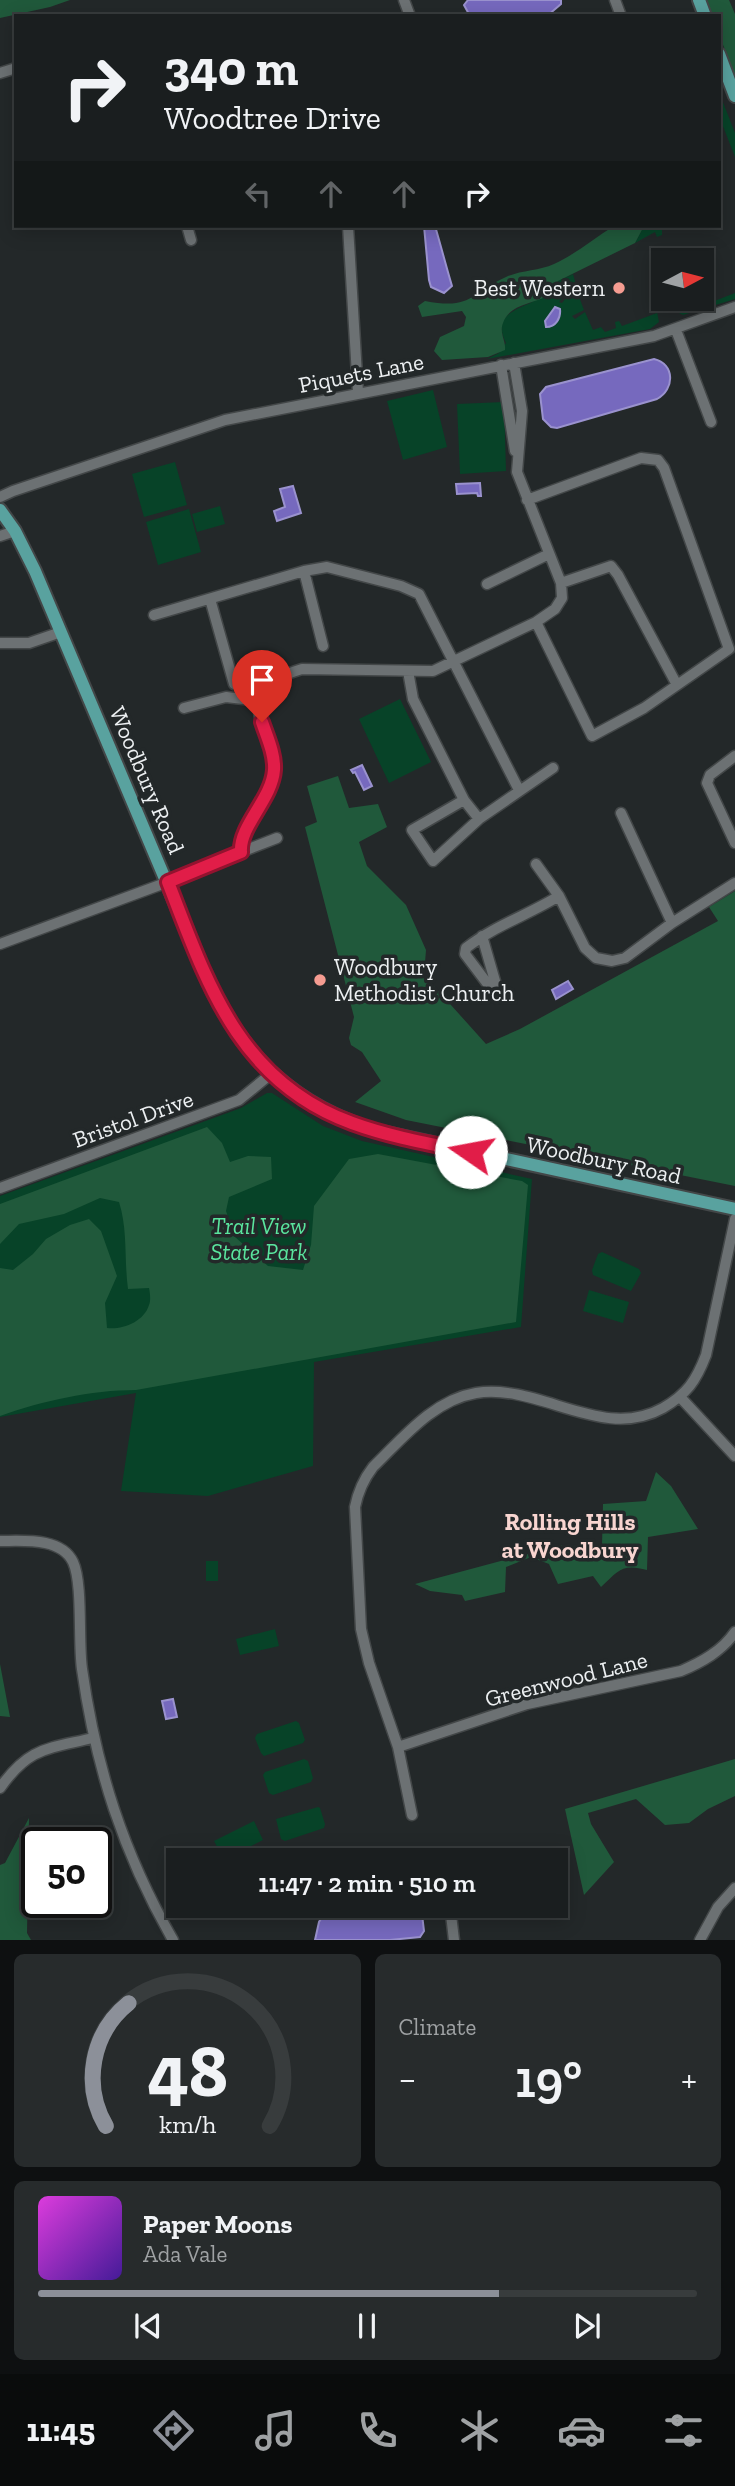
<!DOCTYPE html>
<html lang="en">
<head>
<meta charset="utf-8">
<style>
  body { margin:0; font-family:"Zilla Slab",serif; background:#272b2c; color:#f1f3f6; height:100vh; display:flex; flex-direction:column; font-size:26px; white-space:nowrap }
  * { box-sizing:border-box; margin:0 }
  p { font-size:23px; color:#9fa2a4 }
  .icon { flex:none; width:38px; height:38px; fill:none; stroke:currentColor; stroke-width:2; stroke-linecap:round; stroke-linejoin:round }
  .map { position:relative; height:1940px; overflow:hidden }
  .drawer { display:flex; flex-direction:column; gap:14px; padding:14px; background:#0e1011; flex:1 }
  .drawer>* { flex:none }
  .guide { position:absolute; left:14px; top:14px; width:707px; height:214px; border-radius:0px; box-shadow:0 4px 18px #0003,0 0 0 2px #383c3d; background:#1a1e1f; color:#f1f3f6; overflow:hidden }
  .needle { width:46px; rotate:83deg }
  .fabs { position:absolute; left:651px; top:248px; display:grid; gap:14px }
  .fabs a { display:grid; place-items:center; width:63px; height:63px; border-radius:0px; background:#1a1e1f; box-shadow:0 4px 18px #0003,0 0 0 2px #383c3d; font-size:35px }
  .speed { position:absolute; left:21px; top:1827px; display:flex; gap:14px; font-size:35px; font-weight:700; text-align:center }
  .speed>* { display:grid; place-content:center; width:91px; height:91px; border-radius:50%; background:#1a1e1f; box-shadow:0 4px 18px #0003,0 0 0 2px #383c3d; line-height:1 }
  .speed .limit { border:4px solid #111; border-radius:10px; background:#fff; color:#111 }
  .pin { position:absolute; display:grid; place-items:center; width:60px; height:60px; color:#fff; margin:-72px -30px; border-radius:50% 50% 50% 0; rotate:-45deg; box-shadow:0 0 7px #0007 }
  .pin .icon { rotate:45deg }
  .me { position:absolute; width:77px; margin:-38px; rotate:282deg; stroke-linejoin:round; filter:drop-shadow(0 0 5px #0008) }
  .turn { display:flex; align-items:center; gap:24px; height:147px; padding:0 35px; font-size:32px }
  .turn .icon { width:91px; height:91px; stroke-width:2.5 }
  .turn b { display:block; font-size:49px; line-height:60px }
  .lanes { display:flex; align-items:center; height:66px; padding:0 35px; background:#0003; justify-content:center; gap:35px; direction:ltr }
  .lanes .off { opacity:.35 }
  .big { font-size:52px; font-weight:600; line-height:1.1 }
  .drawer .card { flex:1; display:flex; flex-direction:column; justify-content:center; gap:10px; min-width:0; padding:0 24px; border-radius:10px; background:#272b2c }
  .drawer .dial { align-items:center; gap:0 }
  .dial svg { height:182px; overflow:visible; fill:none; stroke:#383c3d; stroke-width:7; stroke-linecap:round; text-anchor:middle }
  .dial text { fill:#f1f3f6; stroke:none }
  .song { display:flex; align-items:center; gap:21px }
  .cover { width:84px; height:84px; border-radius:10px; background:linear-gradient(135deg,hsl(300 70% 55%),hsl(260 70% 35%)) }
  .played { height:7px; border-radius:4px; background:linear-gradient(90deg,#8c9099 70%,#383c3d 70%) }
  .keys { display:flex; justify-content:space-around; direction:ltr }
  .heat { display:flex; justify-content:space-between; align-items:center; font-size:38px; direction:ltr }
  .drawer .tiles { flex:1; display:grid; gap:14px; grid-template-columns:1fr 1fr }
  .card:last-child { grid-column:span 2 }
  .trip { position:absolute; left:166px; top:1848px; width:402px; height:70px; border-radius:0px; background:#1a1e1f; box-shadow:0 4px 18px #0003,0 0 0 2px #383c3d; font-weight:600; line-height:70px; text-align:center }
  .menu { display:flex; height:112px; justify-content:space-around; align-items:center; background:#0a0c0c; color:#9fa2a4 }
  .menu .icon { width:49px; height:49px }
  .menu .current { color:#8c9099 }
  .menu b { font-size:32px; color:#f1f3f6 }
  .map>svg:first-child { display:block }
  .green { fill:#074328 }
  .forest { fill:#20593b }
  .water { fill:#7669be; stroke:#9a92ce; stroke-width:2 }
  .lines { fill:none; stroke-linecap:round; stroke-linejoin:round }
  .minor-casing { stroke:#434748; stroke-width:13 }
  .major-casing { stroke:#434748; stroke-width:16 }
  .minor { stroke:#6c7173; stroke-width:10 }
  .major { stroke:#59a29f; stroke-width:12 }
  .route-casing { stroke:#92132f; stroke-width:18 }
  .route { stroke:#e11d48; stroke-width:12 }
  .poi-dot { fill:#f59c91; stroke:#232829; stroke-width:2.5 }
  .labels { text-anchor:middle; dominant-baseline:central; stroke-width:7; stroke-linejoin:round; paint-order:stroke }
  .poi-label { font-size:23px; fill:#edf0f2; stroke:#232829; text-anchor:end }
  .street-label { font-size:23px; fill:#edf0f2; stroke:#232829 }
  .park-label { font-size:23px; font-style:italic; fill:#5ae59e; stroke:#232829 }
  .neighbourhood-label { font-size:24px; font-weight:bold; fill:#f8d5d0; stroke:#232829 }
</style>
</head>
<body>
<div class="map">
<svg width="735" height="1940" viewBox="0 0 735 1940">
  <rect width="100%" height="100%" fill="#232829"/>
  <path class="green" d="M719,92L735,133V157L719,116Z
    M644,226H662V235L657,237L655,232L635,243Z
    M573,274L578,292L565,295L559,302L562,303L566,298L578,294L584,310L572,316L575,319L585,312L593,330L601,327L605,332L616,328L615,322L619,321L622,326L657,313L656,307L659,322L650,329L487,359L499,353L506,343C491,314 518,310 536,300C544,296 550,287 558,281C562,278 568,277 573,274Z
    M735,293V299L683,315L677,312L672,299H676L680,309L686,307L691,310Z
    M433,390L447,447L403,460L387,401Z
    M504,402L506,471L460,474L457,404Z
    M175,462L187,505L144,517L132,474Z
    M220,506L225,524L197,532L192,514Z
    M189,509L201,552L158,565L146,522Z
    M400,699L431,762L389,783L359,719Z
    M267,1093H272L323,1126L362,1141L532,1179L521,1327L314,1362L313,1466L208,1496L121,1491L136,1393L0,1417V1196L241,1108Z
    M602,1252L639,1269L641,1273L631,1291L593,1275L592,1270L598,1254Z
    M589,1290L629,1302L623,1323L583,1311Z
    M206,1561H218V1581H206Z
    M275,1629L279,1646L240,1655L236,1639Z
    M296,1721L299,1723L305,1740L303,1743L264,1756L261,1753L255,1738L257,1734Z
    M304,1759L308,1761L313,1778L311,1782L273,1795L269,1793L263,1775L265,1772Z
    M318,1807L320,1808L325,1824L324,1828L285,1841L281,1839L276,1819Z
    M254,1821L263,1840L224,1860L214,1841Z"/>
  <path class="forest" d="M0,0H70L50,7L0,18Z
    M707,0H729L735,14V77L719,34V16H713Z
    M614,226H644L635,243L558,281C555,286 553,292 549,295C534,304 509,304 503,323C499,333 506,340 505,350L488,357L442,360L434,351L440,337L464,326L466,317L462,311L422,317L418,306L425,301C472,310 469,294 506,277C521,270 539,271 554,264C576,254 594,238 614,226Z
    M338,776L349,808L378,804L387,827L359,842L367,866L406,905L426,950L424,975L486,1044L520,1029L718,921L709,907L735,891V1186L406,1120L355,1102L381,1081L362,1052L351,1045L349,1038L354,1017L305,827L317,822L307,786Z
    M207,1127L222,1143L230,1162L248,1156L271,1157L272,1179L229,1197L226,1211L235,1237L268,1266L303,1270L311,1245L314,1206L349,1159L378,1154L522,1181L528,1185L516,1322L136,1390C91,1390 42,1401 0,1416V1268L13,1270L33,1254L46,1239L70,1225L89,1219L101,1231L117,1276L105,1303L107,1328C122,1330 144,1322 149,1305C151,1300 150,1293 149,1288L128,1289C124,1260 128,1230 119,1202L100,1198L64,1214L19,1224L0,1244V1204Z
    M656,1472L671,1486L698,1529L648,1537L647,1570C622,1563 618,1571 601,1587L593,1576L558,1584L549,1564L531,1557L506,1567L505,1592L465,1601L462,1595L430,1591L415,1584L561,1545L602,1546L603,1504L646,1501Z
    M0,1664L10,1717L0,1716Z
    M735,1759V1796L708,1809L689,1823L665,1825L636,1799L588,1813L591,1824L614,1862L584,1895L565,1809Z
    M29,1818L27,1933L31,1940H0V1865L5,1863Z"/>
  <path class="water" d="M468,0H561V4L547,16H470L464,5Z
    M424,226H435C441,246 446,266 452,286L444,293L431,287L429,280Z
    M555,307L560,309C561,318 556,327 546,327L545,321Z
    M654,359C675,364 675,389 657,399L557,428L551,427L543,419L540,394L546,387Z
    M480,483L481,496H478L477,493L457,494L456,484Z
    M293,486L301,513L277,521L274,511L285,507L280,489Z
    M362,765L372,786L364,790L355,772L353,773L351,770Z
    M568,981L573,989L556,999L552,990Z
    M173,1699L177,1717L166,1719L162,1701Z
    M337,1906H421L424,1931L420,1937L390,1940H315L319,1922L327,1909Z"/>
  <g class="lines">
    <g class="minor-casing">
      <path id="minor" d="M404,0L410,16
        M615,0L621,16
        M0,73L16,68
        M187,226L191,240
        M348,226L358,392
        M676,330L711,422
        M501,365L515,451
        M0,497L13,491L225,420L654,336L735,307
        M527,500L641,458L658,460L664,468L729,649L644,708L592,736L536,622
        M0,536L15,531
        M304,571L323,646
        M561,583L611,566L618,575L677,685
        M487,584L549,554
        M210,599L234,684
        M154,615L304,571L327,567L401,586L419,594L519,790
        M0,643H29L61,632
        M408,671L413,699L464,800L479,819
        M184,708L226,697L260,701
        M735,756L710,775L707,783L735,843
        M464,800L412,830L433,861L479,819L553,768
        M621,813L672,923
        M241,852L277,838
        M536,864L559,896L585,948L596,958L612,961L625,958L672,923L735,883
        M482,936L497,988L493,991L465,954L466,948C494,926 528,915 559,896
        M0,944L168,882L241,852C239,829 267,801 273,777C279,751 254,727 260,701C265,682 285,674 302,669L433,671L536,622L555,609L562,598L561,583L517,472L522,411L514,363
        M0,1188L239,1100L272,1073
        M681,1398L735,1456
        M0,1541C23,1541 61,1537 73,1562C83,1583 78,1642 82,1669C96,1768 123,1853 173,1940
        M398,1747L527,1704L681,1671C702,1662 722,1651 735,1632
        M0,1788C29,1747 47,1749 93,1738
        M412,1815L398,1747L369,1663L361,1629L355,1507C358,1492 363,1480 373,1467C402,1439 433,1400 476,1393C540,1383 602,1442 663,1408C687,1394 696,1381 706,1355L735,1219
        M450,1906L454,1940
        M700,1940L718,1907L735,1888"/>
    </g>
    <g class="major-casing">
      <path id="major" d="M699,0L705,16
        M719,54L735,96
        M0,510L15,531L35,571L212,990C249,1062 296,1105 373,1130L735,1209"/>
    </g>
    <use href="#minor" class="minor"/>
    <use href="#major" class="major"/>
  </g>
  <g class="lines">
    <g class="route-casing">
      <path id="route" d="M262,722C267,737 275,754 274,770C272,799 239,826 241,852L168,882C207,983 239,1082 352,1123C390,1137 431,1144 471,1152"/>
    </g>
    <use href="#route" class="route"/>
  </g>
  <g class="poi-dot">
    <circle cx="619" cy="288" r="7"/>
    <circle cx="320" cy="980" r="7"/>
  </g>
  <g class="labels">
    <g class="poi-label">
      <text x="605" y="288">Best Western</text>
      <text x="334" y="967" text-anchor="start">Woodbury<tspan x="334" dy="26">Methodist Church</tspan></text>
    </g>
    <g class="street-label">
      <text transform="translate(361 373) rotate(-11)">Piquets Lane</text>
      <text transform="translate(147 780) rotate(67)">Woodbury Road</text>
      <text transform="translate(133 1119) rotate(-20)">Bristol Drive</text>
      <text transform="translate(604 1160) rotate(12)">Woodbury Road</text>
      <text transform="translate(566 1679) rotate(-14)">Greenwood Lane</text>
    </g>
    <g class="park-label">
      <text x="259" y="1226">Trail View<tspan x="259" dy="26">State Park</tspan></text>
    </g>
    <g class="neighbourhood-label">
      <text x="570" y="1521">Rolling Hills<tspan x="570" dy="28">at Woodbury</tspan></text>
    </g>
  </g>
</svg>
<div class="fabs">
<a><svg class="needle" viewBox="-14 -14 28 28"><path d="M0-13l5 13h-10z" fill="#e53935"/><path d="M0 13l5-13h-10z" fill="#9fa2a4"/></svg></a>
</div>
<div class="speed"><div class="limit">50</div></div>
<div class="pin" style="left:262px;top:722px;background:#d93025"><svg class="icon" aria-label="arrive" viewBox="0 0 24 24"><path d="M6 21V4h12l-3 4 3 4H6"/></svg></div>
<svg class="me" style="left:471px;top:1152px" viewBox="-20 -20 40 40"><circle r="19" fill="#fff"/><path d="M0-13L10 11 0 6-10 11z" fill="#e11d48"/></svg>
<div class="trip">11:47 · 2 min · 510 m</div>
<div class="guide">
<div class="turn"><svg class="icon" aria-label="right" viewBox="0 0 24 24"><path d="M7 20v-9h11M14 6l5 5-5 5"/></svg><div><b>340 m</b>Woodtree Drive</div></div>
<div class="lanes"><svg class="icon off" aria-label="left" viewBox="0 0 24 24"><path d="M17 20v-9H6M10 6l-5 5 5 5"/></svg><svg class="icon off" aria-label="ahead" viewBox="0 0 24 24"><path d="M12 20V5M6 11l6-6 6 6"/></svg><svg class="icon off" aria-label="ahead" viewBox="0 0 24 24"><path d="M12 20V5M6 11l6-6 6 6"/></svg><svg class="icon" aria-label="right" viewBox="0 0 24 24"><path d="M7 20v-9h11M14 6l5 5-5 5"/></svg></div>
</div>
</div>
<section class="drawer">
<div class="tiles">
<div class="card dial"><svg viewBox="0 0 100 80">
<path d="M14 69A42 42 0 1 1 86 69"/>
<path d="M14 69A42 42 0 0 1 24 15" stroke="#8c9099"/>
<text x="50" y="56" font-size="32" font-weight="700">48</text>
<text x="50" y="72" font-size="11">km/h</text>
</svg></div>
<div class="card"><p>Climate</p>
<div class="heat"><a>−</a><b class="big">19°</b><a>+</a></div>
</div>
<div class="card">
<div class="song"><i class="cover"></i><div><b>Paper Moons</b><p>Ada Vale</p></div></div>
<div class="played"></div>
<div class="keys"><svg class="icon" aria-label="previous" viewBox="0 0 24 24"><path d="M18 5L8 12l10 7zM5 5v14"/></svg><svg class="icon" aria-label="pause" viewBox="0 0 24 24"><path d="M8 5v14M16 5v14"/></svg><svg class="icon" aria-label="next" viewBox="0 0 24 24"><path d="M6 5l10 7-10 7zM19 5v14"/></svg></div>
</div>
</div>
</section>
<nav class="menu">
<b>11:45</b>
<svg class="icon current" aria-label="directions" viewBox="0 0 24 24"><path d="M12 3l9 9-9 9-9-9zM9 14v-3h6M13 9l2 2-2 2"/></svg>
<svg class="icon" aria-label="music" viewBox="0 0 24 24"><path d="M9 18V5l10-2v13"/><circle cx="6" cy="18" r="3"/><circle cx="16" cy="16" r="3"/></svg>
<svg class="icon" aria-label="phone" viewBox="0 0 24 24"><path d="M5 4h4l2 5-3 2q2 4 5 5l2-3 5 2v4C11 20 4 13 5 4z"/></svg>
<svg class="icon" aria-label="climate" viewBox="0 0 24 24"><path d="M12 3v18M4 7l16 10M4 17L20 7"/></svg>
<svg class="icon" aria-label="car" viewBox="0 0 24 24"><path d="M5 17H2v-5l4-1 3-4h7l3 4 3 1v5h-3M9 17h6M6 11h13"/><circle cx="7" cy="17" r="2"/><circle cx="17" cy="17" r="2"/></svg>
<svg class="icon" aria-label="filters" viewBox="0 0 24 24"><path d="M4 7h16M4 17h16"/><circle cx="9" cy="7" r="2"/><circle cx="15" cy="17" r="2"/></svg>
</nav>
</body>
</html>
